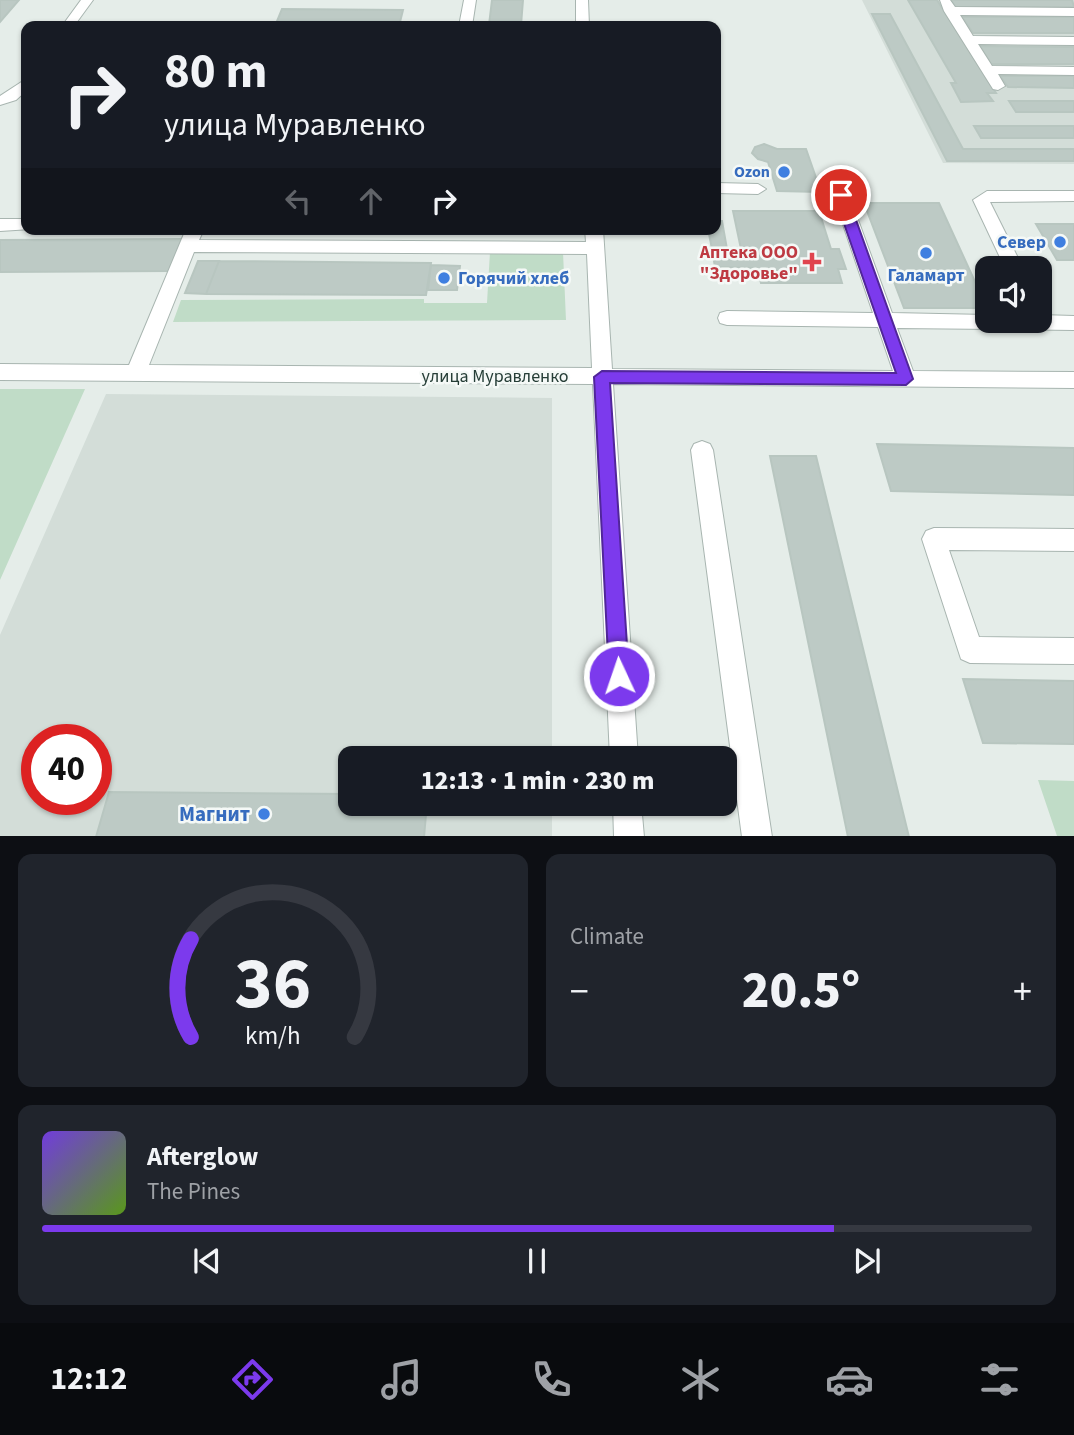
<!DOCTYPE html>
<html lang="en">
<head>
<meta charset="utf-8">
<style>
  body { margin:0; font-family:"Source Sans 3",sans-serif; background:#20242c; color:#f1f3f6; height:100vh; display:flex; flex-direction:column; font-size:26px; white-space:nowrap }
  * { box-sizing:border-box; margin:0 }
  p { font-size:23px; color:#9ea1a6 }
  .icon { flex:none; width:38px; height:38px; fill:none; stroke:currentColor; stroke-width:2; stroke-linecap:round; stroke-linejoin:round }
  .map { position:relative; height:836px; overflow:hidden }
  .drawer { display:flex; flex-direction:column; gap:18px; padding:18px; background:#0d0f14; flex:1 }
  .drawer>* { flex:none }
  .guide { position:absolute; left:21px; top:21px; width:700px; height:214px; border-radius:14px; box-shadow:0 2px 5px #0004; background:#171b24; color:#f1f3f6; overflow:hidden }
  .controls { position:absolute; left:975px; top:256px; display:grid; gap:14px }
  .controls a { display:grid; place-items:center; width:77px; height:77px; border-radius:14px; background:#171b24; box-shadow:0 2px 5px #0004; font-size:35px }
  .speed { position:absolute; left:21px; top:724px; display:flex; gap:14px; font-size:35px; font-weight:700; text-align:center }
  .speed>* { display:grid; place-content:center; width:91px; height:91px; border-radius:50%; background:#171b24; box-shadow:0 2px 5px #0004; line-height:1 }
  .speed .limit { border:10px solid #d22; background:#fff; color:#111 }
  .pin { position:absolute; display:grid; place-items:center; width:60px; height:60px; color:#fff; margin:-30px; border:4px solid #fff; border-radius:50%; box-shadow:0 2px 7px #0007 }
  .me { position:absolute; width:77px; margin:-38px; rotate:357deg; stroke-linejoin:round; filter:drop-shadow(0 0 5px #0008) }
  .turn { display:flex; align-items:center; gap:24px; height:147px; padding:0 28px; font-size:32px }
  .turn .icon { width:91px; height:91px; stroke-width:2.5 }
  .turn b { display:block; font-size:49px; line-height:60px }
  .lanes { display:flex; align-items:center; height:66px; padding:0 28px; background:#0003; justify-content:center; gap:35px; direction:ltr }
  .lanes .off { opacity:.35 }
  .big { font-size:52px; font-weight:800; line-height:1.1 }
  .drawer .card { flex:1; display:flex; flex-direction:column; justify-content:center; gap:10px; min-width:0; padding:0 24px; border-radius:14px; background:#20242c }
  .drawer .dial { align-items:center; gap:0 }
  .dial svg { height:182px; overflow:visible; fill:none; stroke:#363941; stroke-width:7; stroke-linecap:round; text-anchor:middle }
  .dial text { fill:#f1f3f6; stroke:none }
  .song { display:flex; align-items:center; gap:21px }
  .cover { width:84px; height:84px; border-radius:10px; background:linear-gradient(135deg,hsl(260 70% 55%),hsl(90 70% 35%)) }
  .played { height:7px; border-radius:4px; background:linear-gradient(90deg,#7c3aed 80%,#363941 80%) }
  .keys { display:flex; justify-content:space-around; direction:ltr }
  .heat { display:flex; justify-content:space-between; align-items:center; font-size:38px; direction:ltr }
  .drawer .tiles { flex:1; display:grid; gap:18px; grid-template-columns:1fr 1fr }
  .card:last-child { grid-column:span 2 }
  .trip { position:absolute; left:338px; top:746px; width:399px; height:70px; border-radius:14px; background:#171b24; box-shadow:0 2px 5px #0004; font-weight:800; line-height:70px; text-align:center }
  .tabs { display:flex; height:112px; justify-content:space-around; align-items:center; background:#090b0e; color:#9ea1a6 }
  .tabs .icon { width:49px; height:49px }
  .tabs .on { color:#7c3aed }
  .tabs b { font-size:32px; color:#f1f3f6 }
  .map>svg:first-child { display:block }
  .built { fill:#d3ddd8; fill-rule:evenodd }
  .green { fill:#c0dcc7 }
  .building { fill:#bdcac5; stroke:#b8c6c0; stroke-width:2 }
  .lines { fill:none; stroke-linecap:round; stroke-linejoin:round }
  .minor-casing { stroke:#a8b5b0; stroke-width:2 }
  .minor { fill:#fff; fill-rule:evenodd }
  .route { fill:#7c3aed; stroke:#51269a; stroke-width:2 }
  .shop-dot { fill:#3f7fe0; stroke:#f5f9f7; stroke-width:2.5 }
  .health-dot { fill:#e0444e; stroke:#f5f9f7; stroke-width:2.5 }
  .labels { text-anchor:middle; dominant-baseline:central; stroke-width:5; stroke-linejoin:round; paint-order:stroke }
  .far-shop-label { font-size:16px; font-weight:bold; fill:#366cbe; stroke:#f5f9f7; text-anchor:end }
  .shop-label { font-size:18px; font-weight:bold; fill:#366cbe; stroke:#f5f9f7; text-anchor:end }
  .health-label { font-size:18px; font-weight:bold; fill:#be3a42; stroke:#f5f9f7; text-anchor:end }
  .street-label { font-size:18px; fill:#253d36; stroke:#f5f9f7 }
  .near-shop-label { font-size:21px; font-weight:bold; fill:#366cbe; stroke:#f5f9f7; text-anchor:end }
</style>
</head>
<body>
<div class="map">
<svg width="1074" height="837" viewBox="0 0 1074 837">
  <rect width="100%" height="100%" fill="#e5ede9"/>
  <path class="built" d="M862,0H1074V164L943,163Z
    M106,394L552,398V758H350V803H552V836L0,837V635ZM37,740H96V800H37Z"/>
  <path class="green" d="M490,252H563L566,320L173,322L181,300L424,299V303H487Z
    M0,389H85L0,580Z
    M1038,780L1074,781V836H1057Z"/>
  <path class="building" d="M0,0H19L0,22Z
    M492,0H523L521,25H489Z
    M908,0H937L996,93H987L993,101L961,102L951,83H956Z
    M951,0H1072L1074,7H955Z
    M282,9L403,10L399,26H275Z
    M872,14H890L963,149H1074V161H947Z
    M962,17H1074V33H973Z
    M980,46L1074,47V64H991Z
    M1000,76H1074V88L1008,87Z
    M1009,101H1074V112H1016Z
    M974,126H1074V138H981Z
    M764,144L777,149H806L821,192L777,191L768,162L758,159L752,153L755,147Z
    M864,203H939L987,308H904Z
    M733,211H819L831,249H839L846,269H838L842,283H761L757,268L715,267L712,249H741Z
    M716,221H722L727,249H712L708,229H716Z
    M1036,224H1074V260H1057Z
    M184,239L171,271L0,272V240Z
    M198,261H219L206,294L185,293Z
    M219,261L431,263L426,295L206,294Z
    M431,265L460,266L457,290H428Z
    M877,444L1074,448V495L891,491Z
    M770,456H816L909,837H848Z
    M963,679L1074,681V744L983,743Z
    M109,792L350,794V803H427L424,837H96Z"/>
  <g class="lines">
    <g class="minor-casing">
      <path id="minor" d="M81,0H93L74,26H62Z
        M464,0H476L472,26H459Z
        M576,0H588L589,26H576Z
        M940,0H950L955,7L1074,8V16L960,15L973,36L1074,37V45L978,44L992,66L1074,67V75L998,74L1005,86L998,90L993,89L944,11Z
        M26,79V91L16,100L0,105V96Z
        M716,183L758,184L766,189L758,194L716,193Z
        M841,190L849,195L892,313L987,315V320H1040V315L1074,316V330L897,328L913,371L1074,372V388L613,384L638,758H610L593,384L0,380V364L129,365L186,229H204L199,240L586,242L585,229H603L612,369L893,371L878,327L727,325L720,323L718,318L720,313L727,311L873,313L833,195ZM194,252L587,254L592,368L149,365Z
        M987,191H1074V201L990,202L1023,268H1005L973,200Z
        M0,219H26V229H31L0,231Z
        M702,441L710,444L713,450L772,837H742L691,450L694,444Z
        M934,528L1074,529V551L949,550L979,637L1074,638V664L970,663L961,659L922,539L926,531Z
        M613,803H641L644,837H614Z"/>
    </g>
    <use href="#minor" class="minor"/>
  </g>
  <path class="route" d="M841,191L847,195L913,379L906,385L610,383L629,676L626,683L619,686L612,683L609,676L594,377L602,371L896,373L834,195Z"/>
  <g class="shop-dot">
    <circle cx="784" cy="172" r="7"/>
    <circle cx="1060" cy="242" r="7"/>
    <circle cx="926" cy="253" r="7"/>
    <circle cx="444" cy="278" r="7"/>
    <circle cx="264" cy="814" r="7"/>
  </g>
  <path class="health-dot" d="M808.5 251.5h7v7h7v7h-7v7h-7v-7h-7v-7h7z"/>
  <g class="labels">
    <g class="far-shop-label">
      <text x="770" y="172">Ozon</text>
    </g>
    <g class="shop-label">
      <text x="1046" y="242">Север</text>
      <text x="926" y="275" text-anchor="middle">Галамарт</text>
      <text x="458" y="278" text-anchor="start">Горячий хлеб</text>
    </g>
    <g class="health-label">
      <text x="798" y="252">Аптека ООО<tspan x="798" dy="21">"Здоровье"</tspan></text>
    </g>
    <g class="street-label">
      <text x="495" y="376">улица Муравленко</text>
    </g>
    <g class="near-shop-label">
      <text x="250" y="814">Магнит</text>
    </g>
  </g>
</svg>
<div class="controls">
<a><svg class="icon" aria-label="sound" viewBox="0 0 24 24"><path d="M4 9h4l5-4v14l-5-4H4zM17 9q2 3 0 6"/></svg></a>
</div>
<div class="speed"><div class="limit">40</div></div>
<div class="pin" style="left:841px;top:195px;background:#d93025"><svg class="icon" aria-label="arrive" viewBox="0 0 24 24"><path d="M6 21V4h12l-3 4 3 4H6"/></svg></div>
<svg class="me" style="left:619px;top:676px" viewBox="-20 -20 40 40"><circle r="17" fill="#7c3aed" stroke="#fff" stroke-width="3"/><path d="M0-11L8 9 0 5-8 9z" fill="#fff"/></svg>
<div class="trip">12:13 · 1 min · 230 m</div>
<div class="guide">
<div class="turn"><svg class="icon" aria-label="right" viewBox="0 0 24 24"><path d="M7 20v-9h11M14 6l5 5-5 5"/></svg><div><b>80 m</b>улица Муравленко</div></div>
<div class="lanes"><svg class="icon off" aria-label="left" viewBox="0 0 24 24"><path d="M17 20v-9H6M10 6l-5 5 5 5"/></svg><svg class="icon off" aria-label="ahead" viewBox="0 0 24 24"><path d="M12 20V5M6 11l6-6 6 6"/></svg><svg class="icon" aria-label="right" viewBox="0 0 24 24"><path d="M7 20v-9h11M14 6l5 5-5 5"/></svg></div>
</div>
</div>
<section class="drawer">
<div class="tiles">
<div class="card dial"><svg viewBox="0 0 100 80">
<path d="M14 69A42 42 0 1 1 86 69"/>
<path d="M14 69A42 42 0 0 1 14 26" stroke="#7c3aed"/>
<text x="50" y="56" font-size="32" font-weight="700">36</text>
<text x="50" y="72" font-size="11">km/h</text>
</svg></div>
<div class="card"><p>Climate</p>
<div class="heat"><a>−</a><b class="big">20.5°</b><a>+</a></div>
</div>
<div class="card">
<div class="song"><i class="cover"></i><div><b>Afterglow</b><p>The Pines</p></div></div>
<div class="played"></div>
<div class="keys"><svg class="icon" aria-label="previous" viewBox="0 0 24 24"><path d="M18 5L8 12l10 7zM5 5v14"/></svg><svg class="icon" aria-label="pause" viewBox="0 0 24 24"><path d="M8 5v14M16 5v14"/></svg><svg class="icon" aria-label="next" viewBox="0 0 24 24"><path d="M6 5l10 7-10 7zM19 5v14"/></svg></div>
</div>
</div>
</section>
<nav class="tabs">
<b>12:12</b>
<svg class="icon on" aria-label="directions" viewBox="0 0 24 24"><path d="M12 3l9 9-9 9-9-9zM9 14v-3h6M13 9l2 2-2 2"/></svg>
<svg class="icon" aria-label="music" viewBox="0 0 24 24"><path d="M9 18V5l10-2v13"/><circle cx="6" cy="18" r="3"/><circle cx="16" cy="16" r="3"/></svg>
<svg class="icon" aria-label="phone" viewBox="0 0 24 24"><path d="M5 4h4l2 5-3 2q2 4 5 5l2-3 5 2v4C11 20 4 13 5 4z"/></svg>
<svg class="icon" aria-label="climate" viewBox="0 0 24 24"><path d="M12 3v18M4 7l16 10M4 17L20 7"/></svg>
<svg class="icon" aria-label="car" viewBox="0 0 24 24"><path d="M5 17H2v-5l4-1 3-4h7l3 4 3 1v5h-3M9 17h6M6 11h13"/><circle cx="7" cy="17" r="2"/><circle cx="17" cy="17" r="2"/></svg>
<svg class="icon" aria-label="filters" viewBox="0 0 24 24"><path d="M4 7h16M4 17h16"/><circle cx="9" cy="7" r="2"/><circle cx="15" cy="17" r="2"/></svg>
</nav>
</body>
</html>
